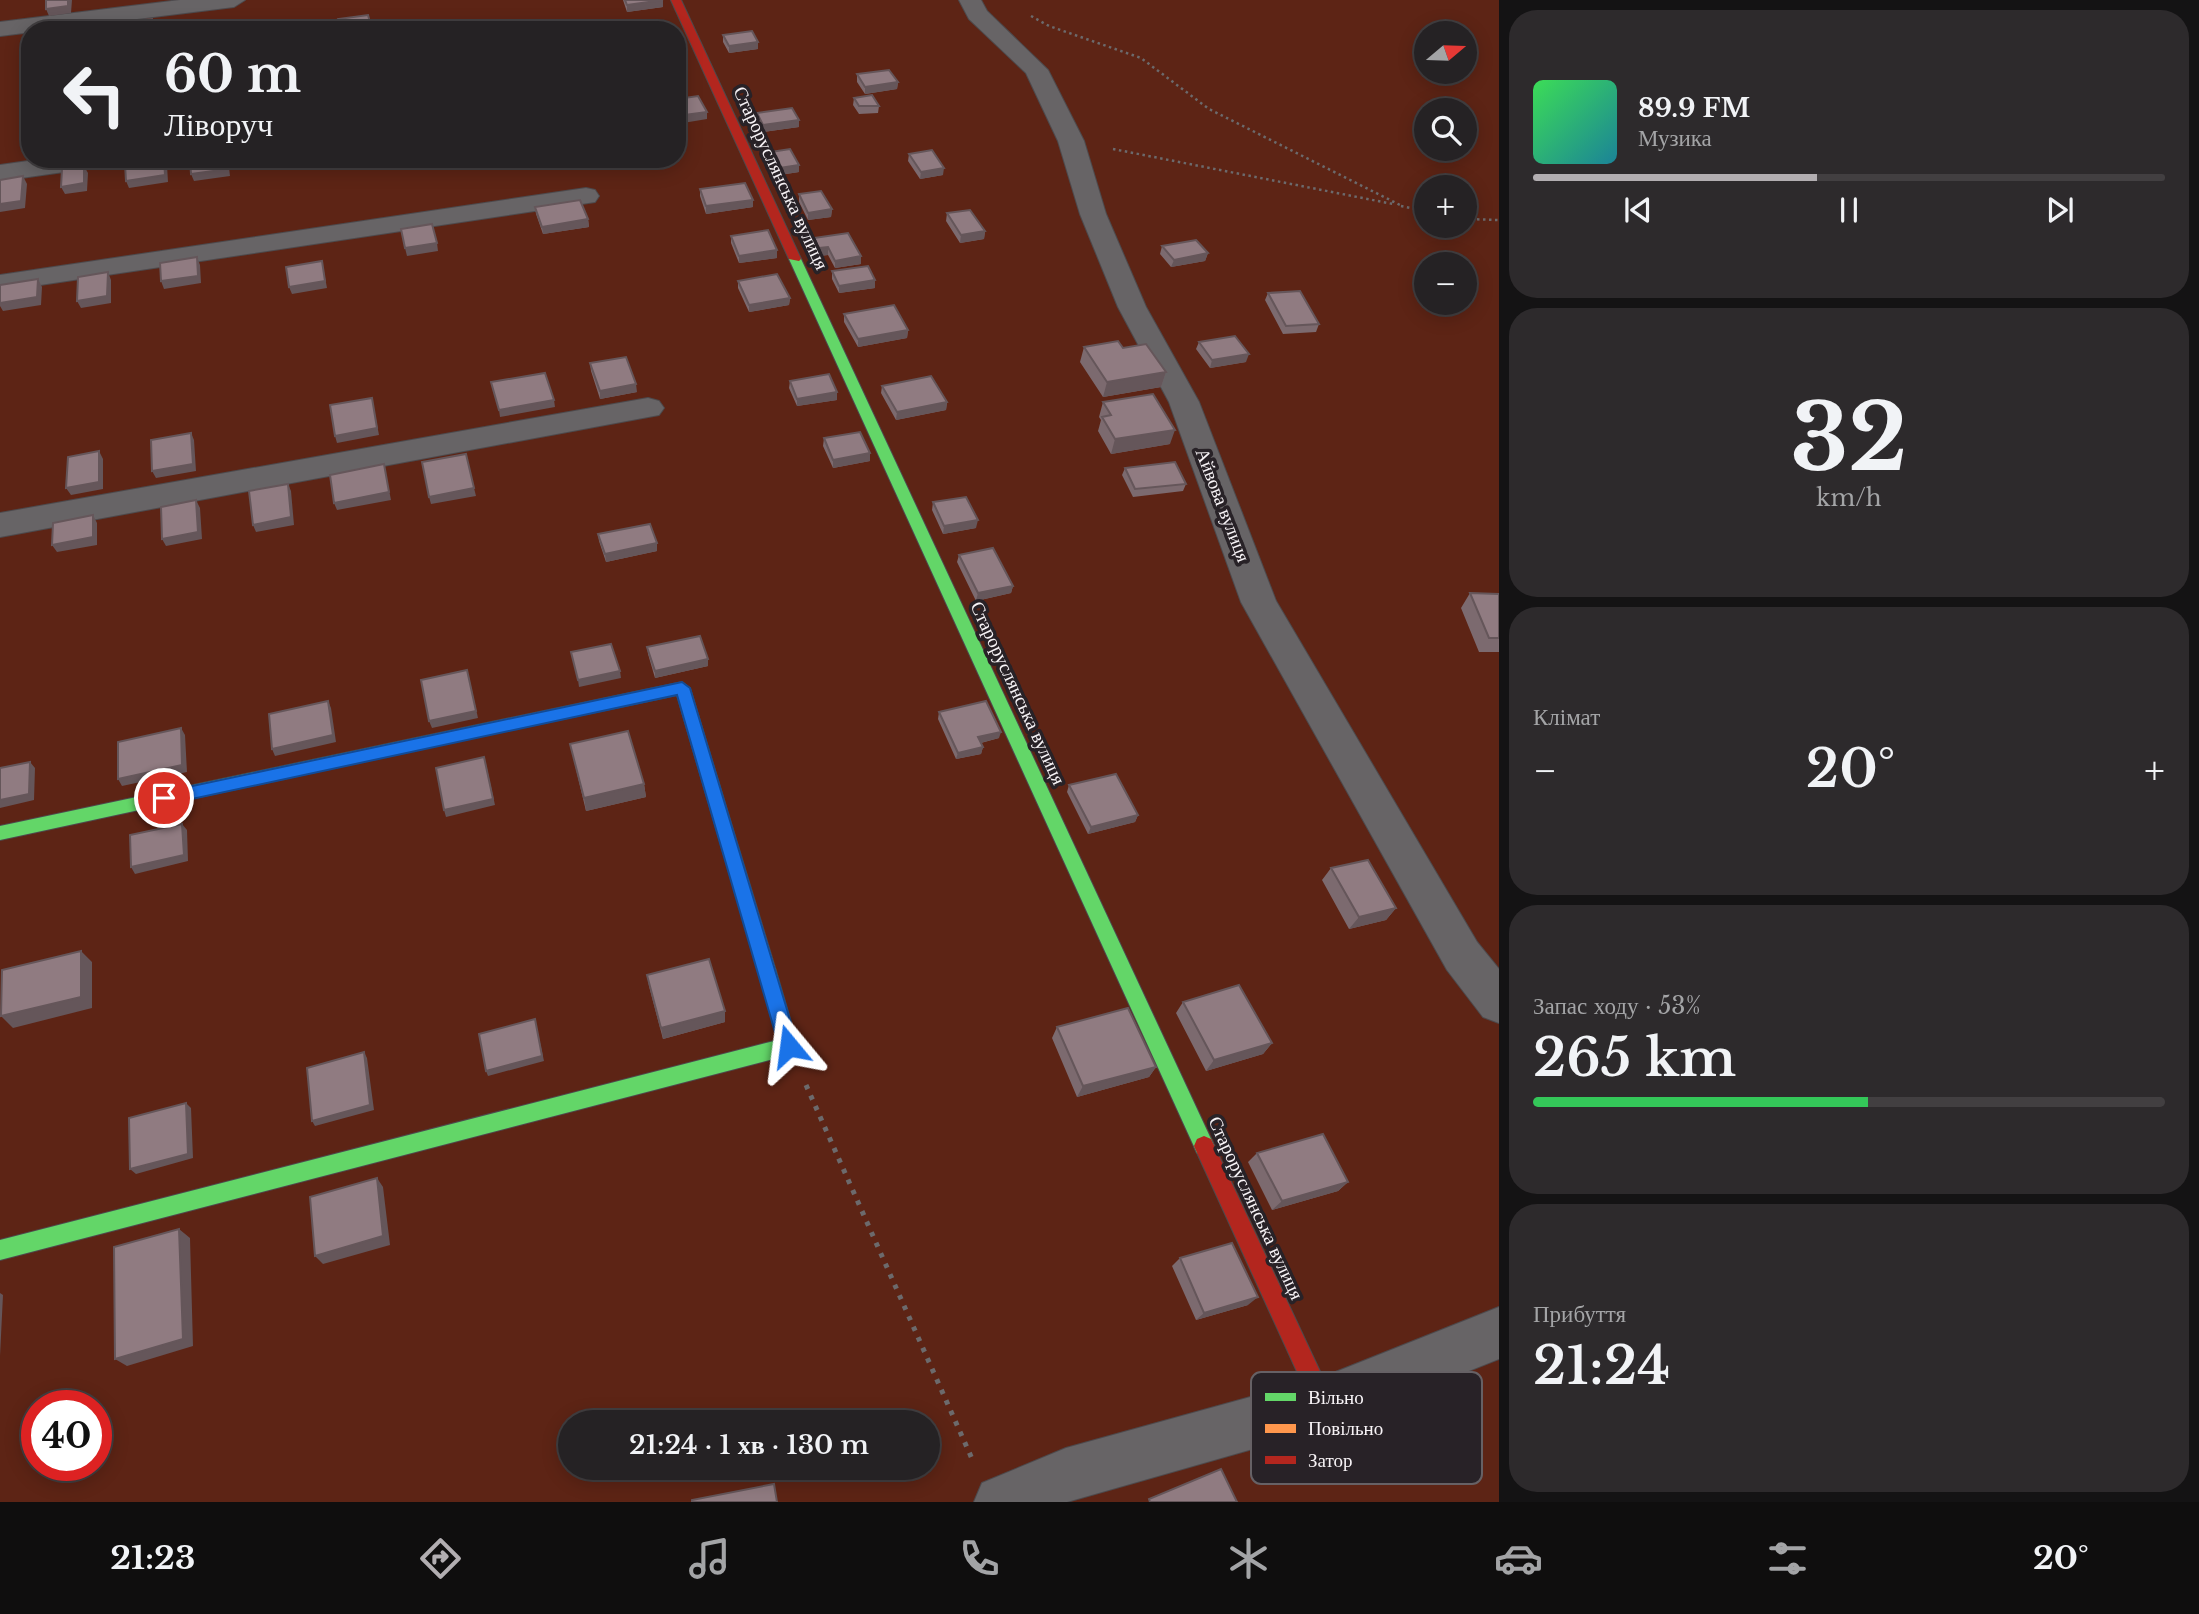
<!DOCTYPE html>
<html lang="uk">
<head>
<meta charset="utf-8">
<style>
  body { margin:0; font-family:"Libre Baskerville",serif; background:#2d2a2c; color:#f1f3f6; height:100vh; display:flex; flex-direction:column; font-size:26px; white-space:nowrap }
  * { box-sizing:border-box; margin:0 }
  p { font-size:23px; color:#a3a4a6 }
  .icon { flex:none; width:38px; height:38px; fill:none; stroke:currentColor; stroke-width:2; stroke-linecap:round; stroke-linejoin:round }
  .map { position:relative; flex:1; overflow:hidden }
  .side { display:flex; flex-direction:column; gap:10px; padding:10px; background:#141314; width:700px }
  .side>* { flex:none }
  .guide { position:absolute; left:21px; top:21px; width:665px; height:147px; border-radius:28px; box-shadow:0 4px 18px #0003,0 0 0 2px #423f41; background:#252224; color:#f1f3f6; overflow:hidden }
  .needle { width:46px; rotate:71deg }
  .fabs { position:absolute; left:1414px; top:21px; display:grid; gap:14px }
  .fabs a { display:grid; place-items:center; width:63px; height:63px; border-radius:50%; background:#252224; box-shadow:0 4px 18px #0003,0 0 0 2px #423f41; font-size:35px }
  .speed { position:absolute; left:21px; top:1390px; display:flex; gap:14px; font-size:35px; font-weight:700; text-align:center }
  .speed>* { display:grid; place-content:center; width:91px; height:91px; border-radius:50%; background:#252224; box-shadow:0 4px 18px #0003,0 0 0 2px #423f41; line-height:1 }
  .speed .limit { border:10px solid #d22; background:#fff; color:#111 }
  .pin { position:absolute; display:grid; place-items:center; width:60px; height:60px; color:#fff; margin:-30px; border:4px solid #fff; border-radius:50%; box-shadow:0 2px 7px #0007 }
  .me { position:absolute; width:77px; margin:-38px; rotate:344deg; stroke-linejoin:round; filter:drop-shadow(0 0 5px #0008) }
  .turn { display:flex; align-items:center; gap:24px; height:147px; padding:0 28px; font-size:32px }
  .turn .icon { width:91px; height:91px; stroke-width:2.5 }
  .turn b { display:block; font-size:49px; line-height:60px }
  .big { font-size:52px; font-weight:600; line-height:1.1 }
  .side .widget { flex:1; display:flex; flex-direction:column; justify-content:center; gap:10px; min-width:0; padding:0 24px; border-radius:28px; background:#2d2a2c }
  .side .dial { align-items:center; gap:0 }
  .dial b { font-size:91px; line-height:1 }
  .song { display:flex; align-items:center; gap:21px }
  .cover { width:84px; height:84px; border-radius:10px; background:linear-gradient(135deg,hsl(130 70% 55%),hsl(190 70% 35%)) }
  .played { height:7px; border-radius:4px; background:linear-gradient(90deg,#b2aeb1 45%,#423f41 45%) }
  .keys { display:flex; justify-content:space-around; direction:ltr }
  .heat { display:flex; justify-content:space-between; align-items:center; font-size:38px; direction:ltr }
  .charge { height:10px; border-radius:5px; background:linear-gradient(90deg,#34c759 53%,#423f41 0) }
  .trip { position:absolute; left:558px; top:1410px; width:382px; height:70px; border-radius:35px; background:#252224; box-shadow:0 4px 18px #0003,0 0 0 2px #423f41; font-weight:600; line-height:70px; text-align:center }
  .dock { display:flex; height:112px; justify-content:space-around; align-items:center; background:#0f0e0e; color:#a3a4a6 }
  .dock .icon { width:49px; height:49px }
  .dock .current { color:#b2aeb1 }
  .dock b { font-size:32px; color:#f1f3f6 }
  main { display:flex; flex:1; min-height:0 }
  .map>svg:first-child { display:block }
  .green { fill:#5d2415; fill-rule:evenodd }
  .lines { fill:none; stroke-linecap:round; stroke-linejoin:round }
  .street-casing { stroke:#4d4a4d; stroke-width:2 }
  .fast-casing { stroke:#4d4a4d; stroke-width:2 }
  .slow-casing { stroke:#4d4a4d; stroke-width:2 }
  .jam-casing { stroke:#4d4a4d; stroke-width:2 }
  .path-far1 { stroke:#6c6a6c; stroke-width:2.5; stroke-dasharray:2.5 3.5; stroke-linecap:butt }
  .path { stroke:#6c6a6c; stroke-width:5; stroke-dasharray:4.5 7; stroke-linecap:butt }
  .street { fill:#676466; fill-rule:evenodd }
  .fast { fill:#63d668; fill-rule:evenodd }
  .slow { fill:#ff974d; fill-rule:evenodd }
  .jam { fill:#b3261e; fill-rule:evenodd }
  .wall { fill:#7c6a6f }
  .shaded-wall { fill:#65565a }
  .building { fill:#907b81; stroke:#65565a; stroke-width:2 }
  .route { fill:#1a73e8; stroke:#114b97; stroke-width:2 }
  .labels { text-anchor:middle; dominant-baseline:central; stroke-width:7; stroke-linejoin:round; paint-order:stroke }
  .street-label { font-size:19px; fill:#f7f3f6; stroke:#282227 }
  .key { fill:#282227; stroke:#666165; stroke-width:2 }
  .key-label { font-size:19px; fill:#f7f3f6 }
</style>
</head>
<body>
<main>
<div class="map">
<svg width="1499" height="1502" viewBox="0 0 1499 1502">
  <rect width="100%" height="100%" fill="#312d30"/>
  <path class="green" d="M0,0H1499V1502H0ZM30,30H677V159H30ZM1426,33H1465V72H1426ZM1426,110H1465V149H1426ZM1426,187H1465V226H1426ZM1426,264H1465V303H1426ZM37,1405H96V1465H37ZM570,1423H928V1468H570Z"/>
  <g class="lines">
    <g class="street-casing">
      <path id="street" d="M180,0H245L234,7L0,36V22Z
        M959,0H981L987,11L1048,70L1084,141L1106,214L1146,307L1199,402L1276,601L1477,942L1499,969V1023L1483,1017L1447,970L1241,602L1169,402L1118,307L1080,214L1058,141L1026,73L969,19Z
        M42,159H112L108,164L99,167L0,181V165Z
        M586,188L595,190L599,196L595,202L0,291V275Z
        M648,398L659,401L664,408L659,415L0,537V513Z
        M1499,1307V1359L1323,1429L1067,1502H974L982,1483L1066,1448L1323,1377Z"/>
    </g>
    <g class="fast-casing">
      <path id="fast" d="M795,256L801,259L1211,1139L1214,1146L1211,1153L1204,1156L1197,1153L789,259Z
        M496,721L501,723L504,727L501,731L496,733L0,840V826Z
        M767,963L773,965L776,971L798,1046L795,1052L789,1055L0,1260V1240L778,1040L758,971L761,965Z"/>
    </g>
    <g class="slow-casing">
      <path id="slow" d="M682,682L690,688L776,971L773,977L767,979L761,977L758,971L677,695L496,733L491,731L488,727L491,723L496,721Z"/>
    </g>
    <g class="jam-casing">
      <path id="jam" d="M671,0H681L801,259L799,261L789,259Z
        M1204,1136L1211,1139L1331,1395L1334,1403L1331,1411L1323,1414L1315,1411L1194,1146L1197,1139Z"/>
    </g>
    <path class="path-far1" d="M1031,16L1049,26L1141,58L1209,109L1402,206
      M1113,149L1393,204
      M1401,206L1426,211
      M1465,219L1499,220"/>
    <path class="path" d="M806,1085L973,1461"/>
    <use href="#street" class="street"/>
    <use href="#fast" class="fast"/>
    <use href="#slow" class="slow"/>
    <use href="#jam" class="jam"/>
  </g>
  <path class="wall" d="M623,0H662L663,7L627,12Z
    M723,35L758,42V49L729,53L723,42Z
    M857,74L898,82L897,89L865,94L857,82Z
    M854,98L879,106L878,113L859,114L853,105Z
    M757,113L799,120V127L763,132L757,121Z
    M764,153L799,165V172L773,176L764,160Z
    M909,154L943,175L920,179L908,161Z
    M700,189L753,200V207L706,214L700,196Z
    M799,194L832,209L831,217L808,220L799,202Z
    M535,207L588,219L589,227L543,234L536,214Z
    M947,213L985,231L984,239L960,243L946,221Z
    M731,236L777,250V258L739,263L731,243Z
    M814,238L861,264L835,268L828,255L819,256L814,246Z
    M1162,246L1208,253L1205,261L1171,267L1160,254Z
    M832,271L875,288L839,293L832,279Z
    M738,281L790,298L789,305L749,312L738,288Z
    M1268,293L1319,324L1316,332L1283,334L1265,300Z
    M844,314L908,330L907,338L858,347L844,322Z
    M1199,342L1246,362L1210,368L1196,349Z
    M1084,347L1123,348L1166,372L1161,387L1103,397L1080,362Z
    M590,363L637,392L600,399L591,371Z
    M790,381L837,392V400L797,406L789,388Z
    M882,386L947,402L946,410L896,420L881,393Z
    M1103,402L1170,444L1111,454L1098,431L1101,420L1099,417Z
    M824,438L870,453V461L833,468L823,446Z
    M1125,468L1186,484L1183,491L1133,497L1122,475Z
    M933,502L976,528L943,534L932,510Z
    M598,534L657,551L606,562L599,541Z
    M959,555L1013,586L1011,593L976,601L957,562Z
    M1470,593L1499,594V652H1479L1461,608Z
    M647,647L708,659V666L655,678L648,654Z
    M939,712L999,738L981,743L983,747L981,754L956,759L938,719Z
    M570,744L644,784L646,797L586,811Z
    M1069,785L1138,815L1135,822L1088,834L1067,792Z
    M1331,868L1396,908L1386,920L1349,929L1322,880Z
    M647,975L725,1011V1022L663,1039L649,986Z
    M1183,1002L1272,1043L1263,1054L1206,1071L1176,1013Z
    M1057,1027L1156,1067L1149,1077L1077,1097L1052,1038Z
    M1257,1153L1348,1182L1338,1191L1272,1210L1248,1162Z
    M1180,1258L1248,1305L1196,1320L1172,1266Z"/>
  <path class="shaded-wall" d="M68,0H72L71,13L49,16L46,9Z
    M663,0V7L627,12V5Z
    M371,26L372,30H343Z
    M758,42V49L729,53V46Z
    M898,82L897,89L865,94V87Z
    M707,112V119L677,124V116Z
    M799,120V127L763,132V125Z
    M164,159L167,165L168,182L129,188L126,181Z
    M227,159H228L230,176L194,181L191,174Z
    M799,165V172L773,176V169Z
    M84,166L88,173L87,191L65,194L61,187Z
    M944,168L943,175L920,179L921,172Z
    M23,176L27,184L25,208L0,212V204Z
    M753,200V207L706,214V206Z
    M832,209L831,217L808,220V213Z
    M588,219L589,227L543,234L542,227Z
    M985,231L984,239L960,243L961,235Z
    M437,243L438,251L407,256L405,248Z
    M828,247V255L819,256V248Z
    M777,250V258L739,263V256Z
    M1208,253L1205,261L1171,267L1174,260Z
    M861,256V264L835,268V261Z
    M197,257L200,265L201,283L164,289L161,281Z
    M322,261L327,288L292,294L289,287Z
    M108,272L111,280V303L81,308L77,301Z
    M38,279L42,287L41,305L3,311L0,306V303Z
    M875,280V288L839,293V286Z
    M790,298L789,305L749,312V305Z
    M908,330L907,338L858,347V339Z
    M1249,354L1246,362L1210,368L1212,360Z
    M1166,372L1161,387L1103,397L1107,382Z
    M636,384L637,392L600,399V391Z
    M837,392V400L797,406V399Z
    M372,398L379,435L337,443L335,436Z
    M554,400L555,407L500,417L499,410Z
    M947,402L946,410L896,420L897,412Z
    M1175,430L1170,444L1111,454L1115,439Z
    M191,433L194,440L196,471L156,478L152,471Z
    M99,451L103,459V489L71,495L66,488Z
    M870,453V461L833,468V460Z
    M384,464L391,500L337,510L334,503Z
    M288,484L291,491L294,525L256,532L253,525Z
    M474,488L476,496L431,504L429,497Z
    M196,500L200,508L202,539L166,546L162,539Z
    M93,515L97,523V545L57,552L52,545Z
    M978,520L976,528L943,534L944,526Z
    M657,543V551L606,562L605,554Z
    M1013,586L1011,593L976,601L978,593Z
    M708,659V666L655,678V671Z
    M620,671L621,678L579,687L578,680Z
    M469,677L478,718L432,728L429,721Z
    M328,701L331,708L336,742L275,756L272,749Z
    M181,728L185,735L187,772L122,786L118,779Z
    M1001,732L999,738L976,744L978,737Z
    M983,747L981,754L956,759L958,753Z
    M30,762L35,768L34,800L0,808V800Z
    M486,764L495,805L446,817L444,810Z
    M644,784L646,797L586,811L584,798Z
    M1138,815L1135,822L1088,834L1091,827Z
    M182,824L187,830L188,861L135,874L131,867Z
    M1396,908L1386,920L1349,929L1359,917Z
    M81,951L92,962V1008L13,1028L1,1016Z
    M725,1011V1022L663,1039L661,1028Z
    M535,1019L544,1061L488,1076L486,1071Z
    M1272,1043L1263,1054L1206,1071L1214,1060Z
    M364,1052L367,1058L374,1110L315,1126L312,1121Z
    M1156,1067L1149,1077L1077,1097L1083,1086Z
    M186,1103L191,1108L193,1158L136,1174L130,1169Z
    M377,1178L383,1187L390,1245L323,1264L315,1256Z
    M1348,1182L1338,1191L1272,1210L1282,1201Z
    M179,1229L190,1238L193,1346L127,1366L115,1359Z
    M0,1293L3,1295L0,1356Z
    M1258,1297L1248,1305L1196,1320L1204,1313Z"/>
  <path class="building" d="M46,0H68V6L46,9Z
    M625,0H663L627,5Z
    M368,15L371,26L340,30L338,19Z
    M152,19L153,30H126V22Z
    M71,21L70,30H37V25Z
    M668,26L670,30L645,29Z
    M752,31L758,42L729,46L723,35Z
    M889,70L898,82L865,87L857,74Z
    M872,95L879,106H859L854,98Z
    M698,96L707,112L677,116V99Z
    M792,108L799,120L763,125L757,113Z
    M790,149L799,165L773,169L764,153Z
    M932,150L944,168L921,172L909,154Z
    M154,159H164L165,175L126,181L125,164Z
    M190,159H227L228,169L191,174Z
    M84,166V183L61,187L62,169Z
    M23,176L21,201L0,204V180Z
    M745,183L753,200L706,206L700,189Z
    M821,191L832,209L808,213L799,194Z
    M580,200L588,219L542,227L535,207Z
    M970,210L985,231L961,235L947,213Z
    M432,224L437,243L405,248L401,229Z
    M768,230L777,250L739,256L731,236Z
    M848,233L861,256L835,261L828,247L819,248L814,238Z
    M1196,240L1208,253L1174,260L1162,246Z
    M197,257L198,276L161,281L160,263Z
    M322,261L325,281L289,287L286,267Z
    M868,266L875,280L839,286L832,271Z
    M108,272L107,296L77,301L78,277Z
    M777,274L790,298L749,305L738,281Z
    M38,279L37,297L0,303V285Z
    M1300,291L1319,324L1286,326L1268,293Z
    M894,305L908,330L858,339L844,314Z
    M1235,336L1249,354L1212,360L1199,342Z
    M1118,341L1123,348L1146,344L1166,372L1107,382L1084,347Z
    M626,357L636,384L600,391L590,363Z
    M545,373L554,400L499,410L491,382Z
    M829,374L837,392L797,399L790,381Z
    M931,376L947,402L897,412L882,386Z
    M1153,394L1175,430L1115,439L1102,417L1111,415L1103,402Z
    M372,398L377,428L335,436L330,405Z
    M860,432L870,453L833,460L824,438Z
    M191,433L193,464L152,471L151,440Z
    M99,451V482L66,488L68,457Z
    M466,454L474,488L429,497L422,462Z
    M1175,462L1186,484L1135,489L1125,468Z
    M384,464L389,492L334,503L330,475Z
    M288,484L291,517L253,525L249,491Z
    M966,497L978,520L944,526L933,502Z
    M196,500L198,532L162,539L161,507Z
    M93,515V537L52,545L53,523Z
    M650,524L657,543L605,554L598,534Z
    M993,548L1013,586L978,593L959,555Z
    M1470,593L1499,594V638H1489Z
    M700,636L708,659L655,671L647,647Z
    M611,644L620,671L578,680L571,652Z
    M467,670L476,711L429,721L421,680Z
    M328,701L333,735L272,749L269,714Z
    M986,701L1001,732L978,737L983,747L958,753L939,712Z
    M181,728L182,765L118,779V742Z
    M628,731L644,784L584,798L570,744Z
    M484,757L493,799L444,810L436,768Z
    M30,762L29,794L0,800V768Z
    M1116,774L1138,815L1091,827L1069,785Z
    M182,824L184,855L131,867L130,835Z
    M1368,860L1396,908L1359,917L1331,868Z
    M81,951V997L1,1016L2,970Z
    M709,959L725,1011L661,1028L647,975Z
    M1239,985L1272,1043L1214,1060L1183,1002Z
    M1128,1008L1156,1067L1083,1086L1057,1027Z
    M535,1019L542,1056L486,1071L479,1034Z
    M364,1052L370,1105L312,1121L307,1068Z
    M186,1103L188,1154L130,1169L129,1118Z
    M1323,1134L1348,1182L1282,1201L1257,1153Z
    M377,1178L383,1236L315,1256L310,1197Z
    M179,1229L183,1339L115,1359L114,1247Z
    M1232,1243L1258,1297L1204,1313L1180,1258Z
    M1221,1469L1237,1502H1150L1149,1499Z
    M774,1484L777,1502H692V1500Z"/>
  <path class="route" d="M682,682L690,688L798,1046L795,1052L789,1055L782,1052L779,1046L677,695L164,805L156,798L164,792Z"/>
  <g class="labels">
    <g class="street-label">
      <text transform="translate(781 178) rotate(65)">Староруслянська вулиця</text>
      <text transform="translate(1223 505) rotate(69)">Айвова вулиця</text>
      <text transform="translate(1018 693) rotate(65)">Староруслянська вулиця</text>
      <text transform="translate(1256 1208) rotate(65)">Староруслянська вулиця</text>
    </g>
  </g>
  <rect x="1251" y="1372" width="231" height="112" rx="10" class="key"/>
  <rect x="1265" y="1393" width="31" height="8" fill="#63d668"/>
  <rect x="1265" y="1424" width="31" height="9" fill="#ff974d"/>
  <rect x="1265" y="1456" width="31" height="8" fill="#b3261e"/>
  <g class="key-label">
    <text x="1308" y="1404">Вільно</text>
    <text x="1308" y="1435">Повільно</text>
    <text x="1308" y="1467">Затор</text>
  </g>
</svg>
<div class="fabs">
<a><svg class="needle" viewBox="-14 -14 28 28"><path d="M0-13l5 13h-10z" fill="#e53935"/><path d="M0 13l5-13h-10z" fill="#a3a4a6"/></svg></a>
<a><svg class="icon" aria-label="search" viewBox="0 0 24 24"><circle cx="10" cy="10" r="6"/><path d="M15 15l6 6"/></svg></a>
<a>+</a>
<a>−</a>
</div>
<div class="speed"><div class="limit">40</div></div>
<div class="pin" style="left:164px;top:798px;background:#d93025"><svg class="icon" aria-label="arrive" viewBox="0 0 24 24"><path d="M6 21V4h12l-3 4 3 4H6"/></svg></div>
<svg class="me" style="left:789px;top:1046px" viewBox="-20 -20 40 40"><path d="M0-17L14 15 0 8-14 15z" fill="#1a73e8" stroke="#fff" stroke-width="4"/></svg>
<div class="trip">21:24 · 1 хв · 130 m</div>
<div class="guide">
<div class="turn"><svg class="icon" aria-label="left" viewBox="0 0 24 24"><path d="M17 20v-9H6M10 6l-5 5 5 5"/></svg><div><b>60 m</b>Ліворуч</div></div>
</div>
</div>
<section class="side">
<div class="widget">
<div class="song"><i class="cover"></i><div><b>89.9 FM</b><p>Музика</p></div></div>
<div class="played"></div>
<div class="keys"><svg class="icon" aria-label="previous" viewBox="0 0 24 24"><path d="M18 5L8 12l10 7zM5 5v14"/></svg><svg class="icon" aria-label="pause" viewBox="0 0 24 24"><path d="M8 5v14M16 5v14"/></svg><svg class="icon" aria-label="next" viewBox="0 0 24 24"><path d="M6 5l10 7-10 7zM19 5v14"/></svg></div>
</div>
<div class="widget dial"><b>32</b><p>km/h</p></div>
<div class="widget"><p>Клімат</p>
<div class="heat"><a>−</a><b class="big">20°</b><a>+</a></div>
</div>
<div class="widget"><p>Запас ходу · 53%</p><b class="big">265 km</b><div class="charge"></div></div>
<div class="widget"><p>Прибуття</p><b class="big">21:24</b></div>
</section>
</main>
<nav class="dock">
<b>21:23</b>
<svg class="icon current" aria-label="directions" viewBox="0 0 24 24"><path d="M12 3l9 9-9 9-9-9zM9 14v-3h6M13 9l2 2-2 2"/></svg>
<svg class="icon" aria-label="music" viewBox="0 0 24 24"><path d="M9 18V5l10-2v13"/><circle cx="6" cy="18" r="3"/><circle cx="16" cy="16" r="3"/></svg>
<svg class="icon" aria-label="phone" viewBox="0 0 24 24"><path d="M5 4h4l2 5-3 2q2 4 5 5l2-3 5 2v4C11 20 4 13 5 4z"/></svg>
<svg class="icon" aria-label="climate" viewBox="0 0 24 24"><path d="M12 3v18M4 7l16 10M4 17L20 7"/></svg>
<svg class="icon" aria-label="car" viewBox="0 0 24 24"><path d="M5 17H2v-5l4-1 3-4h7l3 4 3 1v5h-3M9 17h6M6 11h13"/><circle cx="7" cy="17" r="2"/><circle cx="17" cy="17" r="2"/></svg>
<svg class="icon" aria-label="filters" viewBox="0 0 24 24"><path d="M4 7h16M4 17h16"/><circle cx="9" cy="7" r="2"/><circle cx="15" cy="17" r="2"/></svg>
<b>20°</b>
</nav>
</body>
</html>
